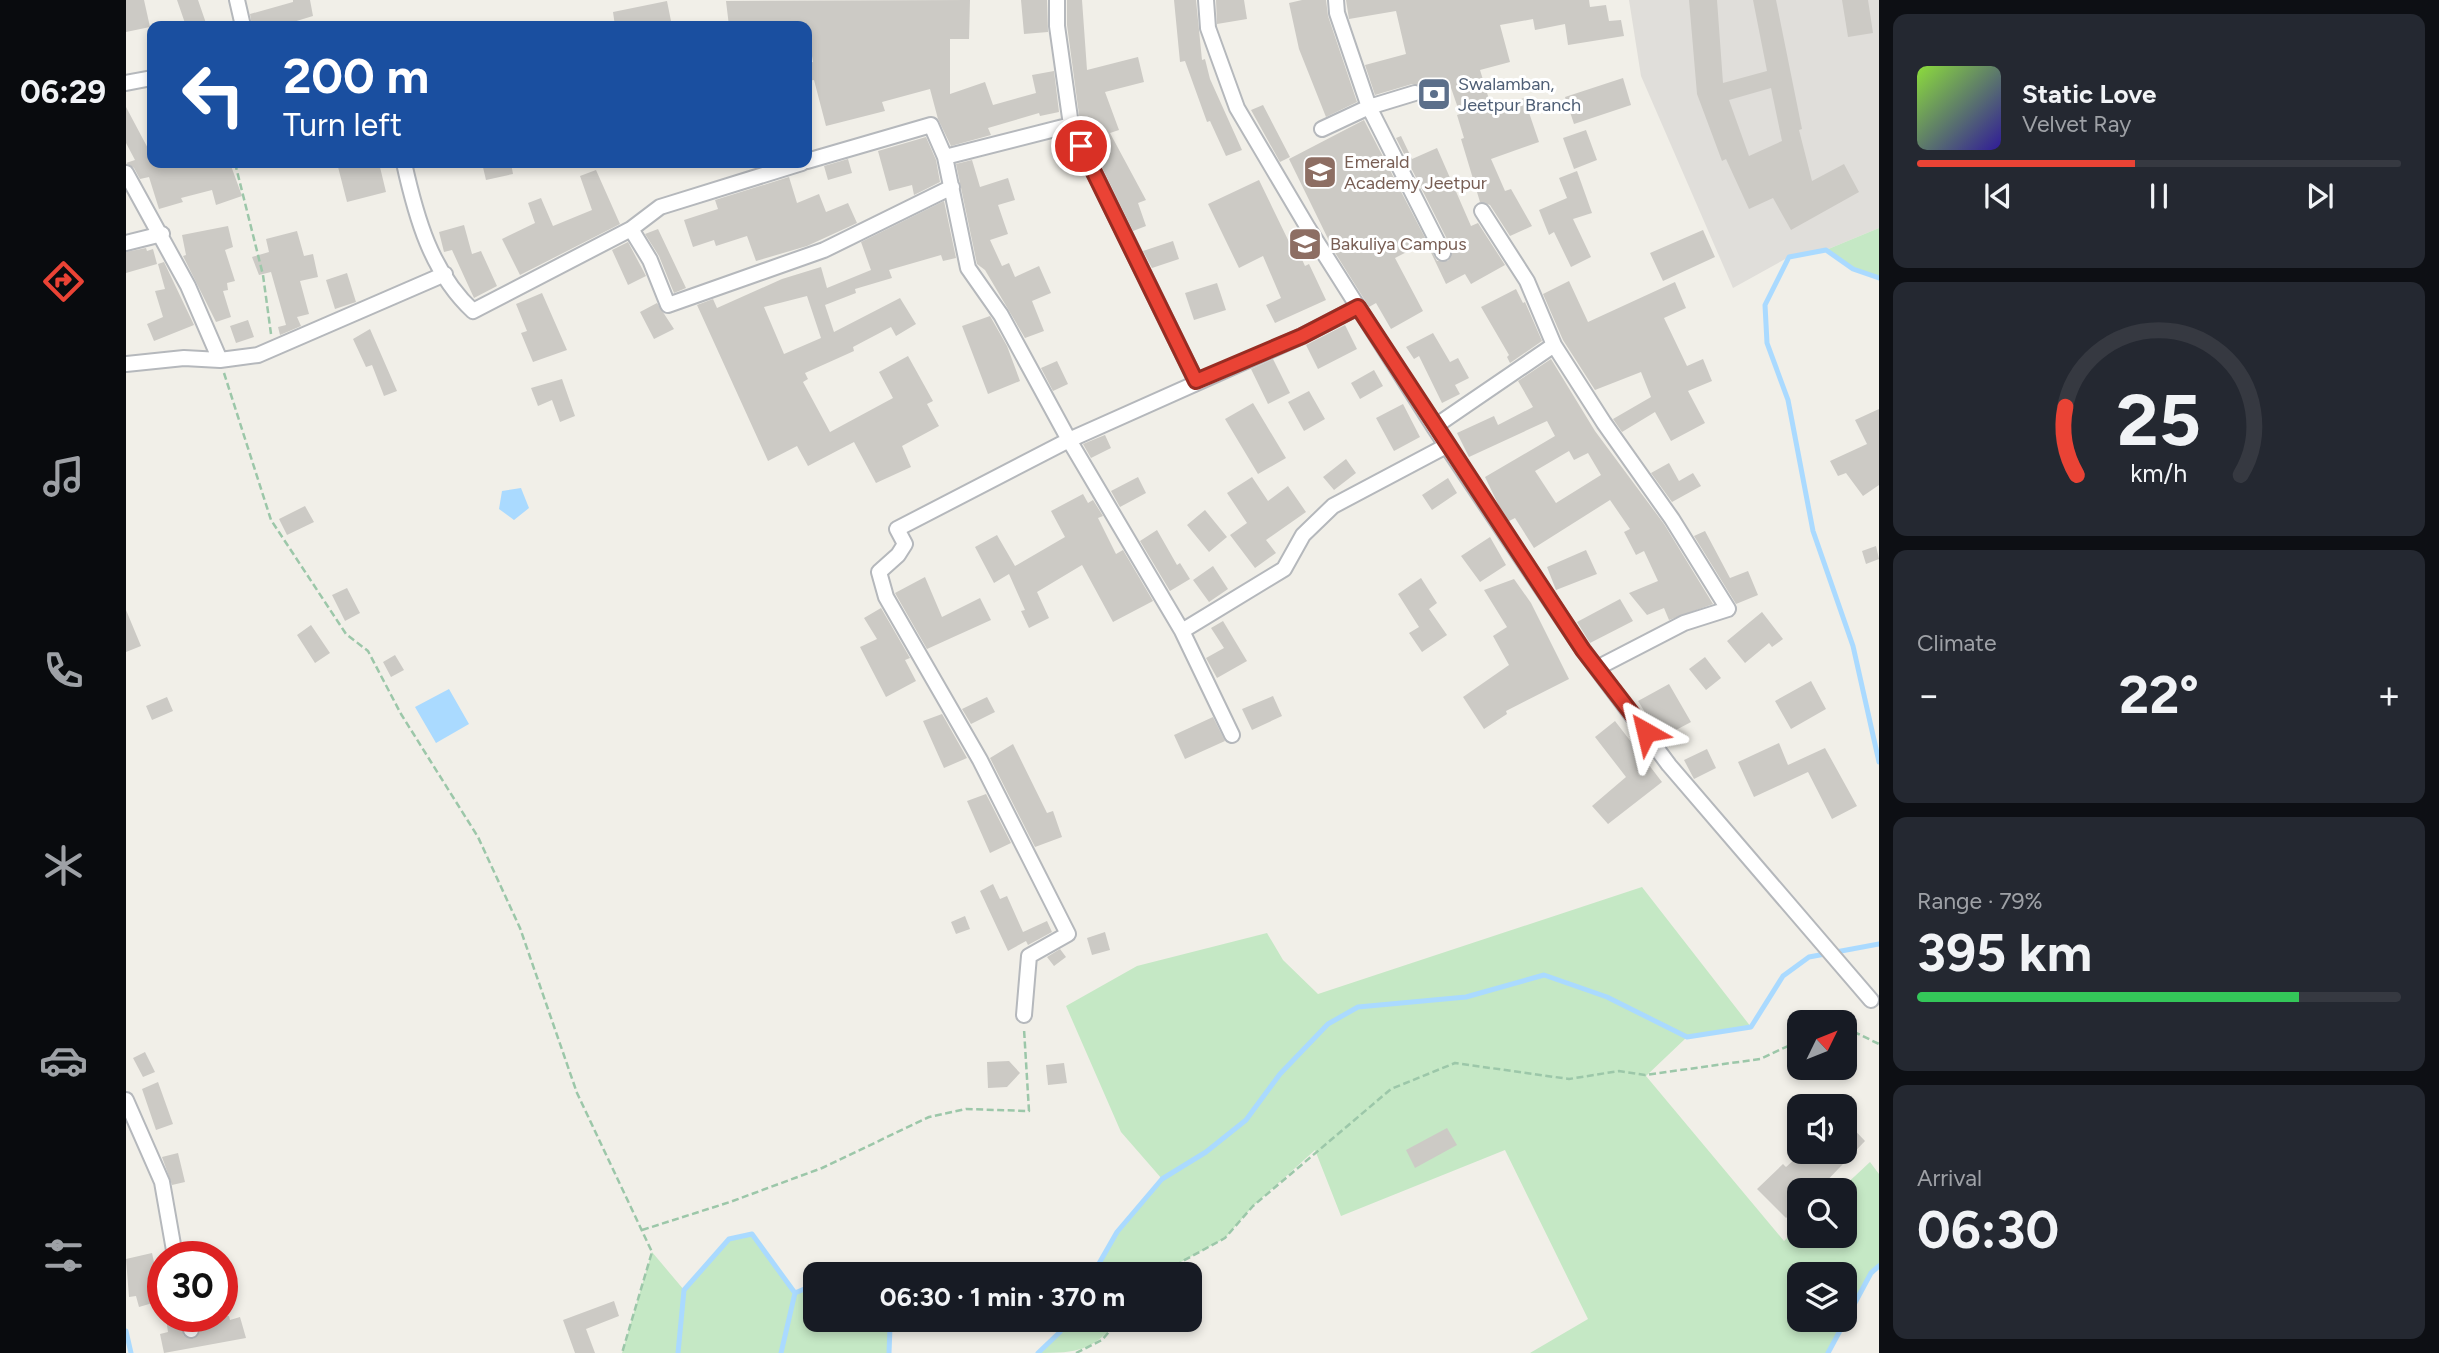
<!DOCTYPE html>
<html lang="en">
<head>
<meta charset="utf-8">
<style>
  body { margin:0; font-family:Figtree,sans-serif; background:#242831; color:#f1f3f6; height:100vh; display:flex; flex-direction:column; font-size:26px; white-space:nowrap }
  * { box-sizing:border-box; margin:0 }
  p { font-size:23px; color:#9ea1a6 }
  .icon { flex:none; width:38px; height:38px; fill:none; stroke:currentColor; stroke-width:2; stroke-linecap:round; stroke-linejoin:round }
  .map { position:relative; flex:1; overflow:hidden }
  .panel { display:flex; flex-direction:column; gap:14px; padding:14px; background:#0d0f14; width:560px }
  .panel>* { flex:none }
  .guide { position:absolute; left:21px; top:21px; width:665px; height:147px; border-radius:14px; box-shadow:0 4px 10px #0003; background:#1a4fa0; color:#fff; overflow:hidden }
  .needle { width:46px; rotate:47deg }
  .tools { position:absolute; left:1661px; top:1010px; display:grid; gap:14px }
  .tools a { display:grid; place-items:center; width:70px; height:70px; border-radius:14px; background:#171b24; box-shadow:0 4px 10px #0003; font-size:35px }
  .speed { position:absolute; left:21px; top:1241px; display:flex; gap:14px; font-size:35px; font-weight:700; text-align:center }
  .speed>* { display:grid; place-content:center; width:91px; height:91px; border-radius:50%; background:#171b24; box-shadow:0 4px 10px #0003; line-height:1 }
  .speed .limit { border:10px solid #d22; background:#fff; color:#111 }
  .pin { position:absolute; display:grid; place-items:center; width:60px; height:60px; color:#fff; margin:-30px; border:4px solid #fff; border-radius:50%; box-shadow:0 2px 7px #0007 }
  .me { position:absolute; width:77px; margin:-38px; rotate:323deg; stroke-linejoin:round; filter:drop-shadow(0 0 5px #0008) }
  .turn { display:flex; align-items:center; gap:24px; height:147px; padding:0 21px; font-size:32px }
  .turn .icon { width:91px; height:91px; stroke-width:2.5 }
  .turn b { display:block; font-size:49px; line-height:60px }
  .big { font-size:52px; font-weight:700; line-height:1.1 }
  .panel .tile { flex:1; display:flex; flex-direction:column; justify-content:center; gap:10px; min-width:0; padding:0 24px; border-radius:14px; background:#242831 }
  .panel .dial { align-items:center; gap:0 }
  .dial svg { height:182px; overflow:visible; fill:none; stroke:#363941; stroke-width:7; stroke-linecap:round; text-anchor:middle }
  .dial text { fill:#f1f3f6; stroke:none }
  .song { display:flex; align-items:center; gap:21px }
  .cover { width:84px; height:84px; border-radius:10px; background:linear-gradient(135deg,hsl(90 70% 55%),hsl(250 70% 35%)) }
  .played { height:7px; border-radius:4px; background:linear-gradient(90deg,#ea4335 45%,#363941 45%) }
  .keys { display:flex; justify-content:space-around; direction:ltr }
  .heat { display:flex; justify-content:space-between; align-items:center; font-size:38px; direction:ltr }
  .charge { height:10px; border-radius:5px; background:linear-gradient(90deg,#34c759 79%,#363941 0) }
  .trip { position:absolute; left:677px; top:1262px; width:399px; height:70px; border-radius:14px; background:#171b24; box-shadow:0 4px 10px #0003; font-weight:700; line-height:70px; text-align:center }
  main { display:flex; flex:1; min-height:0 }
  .menu { display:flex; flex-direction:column; width:126px; justify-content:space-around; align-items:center; background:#090b0e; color:#9ea1a6 }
  .menu .icon { width:49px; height:49px }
  .menu .on { color:#ea4335 }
  .menu b { font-size:32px; color:#f1f3f6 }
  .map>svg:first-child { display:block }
  .industrial { fill:#e0deda }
  .green { fill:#c5e8c5; fill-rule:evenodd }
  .water { fill:#aadaff }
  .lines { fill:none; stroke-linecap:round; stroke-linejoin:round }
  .stream { stroke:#aadaff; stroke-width:5 }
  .building { fill:#cccac5; fill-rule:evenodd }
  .street-casing { stroke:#b5b8bc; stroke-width:18 }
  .path { stroke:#9cc7a9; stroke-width:2.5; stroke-dasharray:7 3.5; stroke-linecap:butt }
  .street { stroke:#fff; stroke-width:14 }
  .route-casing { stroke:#982c22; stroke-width:18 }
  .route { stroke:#ea4335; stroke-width:12 }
  .labels { text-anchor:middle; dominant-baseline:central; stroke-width:6; stroke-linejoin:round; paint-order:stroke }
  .service-label { font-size:18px; fill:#4e5e75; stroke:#fff; text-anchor:start }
  .education-label { font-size:18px; fill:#785e54; stroke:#fff; text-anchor:start }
</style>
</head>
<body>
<main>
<nav class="menu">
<b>06:29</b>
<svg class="icon on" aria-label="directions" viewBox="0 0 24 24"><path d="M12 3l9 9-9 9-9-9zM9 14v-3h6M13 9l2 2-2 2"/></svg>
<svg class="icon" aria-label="music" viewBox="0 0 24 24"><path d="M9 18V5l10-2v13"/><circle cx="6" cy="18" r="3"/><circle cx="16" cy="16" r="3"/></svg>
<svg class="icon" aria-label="phone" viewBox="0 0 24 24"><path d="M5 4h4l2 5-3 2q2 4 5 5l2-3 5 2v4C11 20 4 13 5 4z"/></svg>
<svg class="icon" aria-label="climate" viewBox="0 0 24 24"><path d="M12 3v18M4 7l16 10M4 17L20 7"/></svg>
<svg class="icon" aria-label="car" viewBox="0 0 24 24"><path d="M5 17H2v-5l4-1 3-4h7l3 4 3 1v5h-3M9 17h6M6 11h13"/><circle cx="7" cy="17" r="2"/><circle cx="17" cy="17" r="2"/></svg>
<svg class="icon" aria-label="filters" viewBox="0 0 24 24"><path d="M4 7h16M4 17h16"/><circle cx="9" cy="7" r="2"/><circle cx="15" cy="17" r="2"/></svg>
</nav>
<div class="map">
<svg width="1753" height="1353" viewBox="0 0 1753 1353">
  <rect width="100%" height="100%" fill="#f1efe8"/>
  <path class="industrial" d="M1503,0H1753V228L1700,250L1663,257L1607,288L1515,76Z"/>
  <path class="green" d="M1753,228V278L1727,269L1700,250Z
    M1516,887L1625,1027L1561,1037L1520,1076L1658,1241L1673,1227V1236H1718V1190H1714L1744,1162L1753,1174V1266L1745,1273L1702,1353H1404L1462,1319L1379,1150L1215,1216L1189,1150L1127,1206L1099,1238L1055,1262L1042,1274H967L991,1232L1036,1179L995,1132L940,1006L1011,966L1141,933L1157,960L1192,994ZM1673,1274H1718V1320H1673Z
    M626,1234L669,1293L689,1284L690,1320H756L764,1327L763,1353H496L526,1252L558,1290L603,1239Z
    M941,1320H993C966,1351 952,1353 912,1353L934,1332Z"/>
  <path class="water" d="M395,488L403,508L388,520L373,509L376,491Z
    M323,689L343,724L310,743L289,707Z"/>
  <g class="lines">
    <path class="stream" d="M1753,278L1727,269L1700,250L1663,257L1639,305L1641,343L1662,400L1687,531L1727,646L1753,762
      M967,1274L991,1232L1036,1179L1080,1152L1120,1120L1154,1074L1202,1024L1232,1007L1340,997L1418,975L1481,997L1561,1037L1625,1027L1657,976L1683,957L1753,944
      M756,1320L764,1327L763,1353
      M0,1331L5,1353
      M552,1353L558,1290L603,1239L626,1234L669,1293
      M655,1353L669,1293L690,1284
      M912,1353L934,1332L941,1320
      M1702,1353L1745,1273L1753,1266"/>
  </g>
  <path class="building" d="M0,0H18L24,27L0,32Z
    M51,0H72L81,26H60Z
    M167,0H184L187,16L154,26H126L124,14L167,2Z
    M844,0L843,39H824V94L859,82L867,105L910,93L906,75L928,71L933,112L914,116L913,113L862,128L865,135L825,146L812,119L804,89L756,102L759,111L700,126L688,80L681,81V63L687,62L681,26H657V23L603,26L600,1Z
    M895,0H921L922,32L898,34Z
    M941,0H956L961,70L1012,57L1018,82L979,92L993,130L984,133L1020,200L1012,203L1020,226L1007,231L954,122L941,25Z
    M1048,0H1070L1076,60L1079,59L1084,79L1116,150L1100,156L1084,121L1081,122L1059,61L1054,62Z
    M1090,0H1118L1121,19L1091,24Z
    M1176,0H1200L1202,16L1231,102L1200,117L1173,49L1163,3Z
    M1220,0H1463L1464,7L1480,5L1483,21L1495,20L1498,36L1442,45L1439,24L1409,30L1407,19L1374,25L1384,62L1354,70L1366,109L1398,98L1413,142L1365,159L1379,191L1385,189L1406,226L1384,236L1364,205L1354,202L1335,139L1338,138L1331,115L1334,114L1323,82L1296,87L1286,84L1249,95L1239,65L1280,54L1270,11L1223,19Z
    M1563,0H1591L1597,83L1641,71L1627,0H1650L1676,129L1673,130L1686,181L1718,164L1733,192L1665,230L1647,198L1623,209L1600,159L1596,161L1571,94ZM1645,88L1656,141L1623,156L1603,100Z
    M1716,0H1742L1747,33L1722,37Z
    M541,1L546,26H489L487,12Z
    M1497,78L1505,105L1448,124L1439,97Z
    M1137,105L1164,157L1154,162L1125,110Z
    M0,107L26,156V163H40L41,167L61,163H104L116,196L90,205L86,190L55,198L57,202L33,209L23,177L14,179L8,168L0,163L9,160L0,143Z
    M1238,120L1311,261H1322L1326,249L1270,138L1275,136L1286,159L1311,148L1345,226L1352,223L1379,265L1345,284L1339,274L1320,284L1300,242L1269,258L1297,311L1265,329L1250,303L1243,307L1208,251L1163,159Z
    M1460,130L1471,160L1448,169L1437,138Z
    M800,137L810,160L814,182L788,195L786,185L763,191L752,151Z
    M722,159L726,173L702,180L698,166Z
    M846,160L854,187L882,178L889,200L872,205L882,234L864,240L876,266L883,263L889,277L913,266L925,293L906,301L918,331L899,338L859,270L851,264L830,164Z
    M211,163H253L260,192L221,202Z
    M356,163H385L387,174L360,180Z
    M470,170L494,224L394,275L376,239L409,223L402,203L415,198L427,226L466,210L454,176Z
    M1451,171L1466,213L1447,219L1465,257L1445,267L1428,232L1423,235L1413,210L1441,198L1433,178Z
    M663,177L671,203L693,194L700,212L722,203L731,223L681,246L630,261L621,236L590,246L588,240L567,247L558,220L592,209L589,200Z
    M1133,180L1164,244L1168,242L1179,266L1183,264L1200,300L1149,323L1140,305L1155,298L1137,256L1113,268L1082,204Z
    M818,201L830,258L817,261L815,255L763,270L766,278L729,289L730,293L699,305L708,332L774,298L790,324L770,336L765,327L727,347L728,351L679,373L682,379L677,382L704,432L767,398L753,372L782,356L807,401L801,404L813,426L776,446L785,467L750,483L728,442L682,466L671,446L642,461L571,305L587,299L591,308L656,279L695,267L701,288L745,270L735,242ZM681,296L695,338L658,354L638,307Z
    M338,225L346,254L355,251L371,286L348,298L326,250L318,252L313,232Z
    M102,226L107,247L99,250L109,281L101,283L102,290L97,291L105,317L90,322L57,256L60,255L56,235Z
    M532,229L560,288L548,293L533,256L519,234Z
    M1577,230L1589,257L1537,281L1524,253Z
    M171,231L178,256L187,254L192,277L174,281L183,314L171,317L175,326L154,335L152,327L160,325L145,272L133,275L126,257L143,252L140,239Z
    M1047,241L1053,259L1026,268L1017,251Z
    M502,242L520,276L502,285L486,250Z
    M20,248L21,251L27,249L31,264L0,273V252Z
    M38,262L68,325L28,341L21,324L37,317L29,291L39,289L32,264Z
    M221,273L230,302L209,309L200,280Z
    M1443,281L1462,322L1549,282L1560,308L1538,318L1561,366L1577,359L1586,381L1562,391L1579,423L1545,441L1529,412L1496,432L1487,419L1525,397L1515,372L1469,390L1437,340L1417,294Z
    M1091,283L1100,310L1068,320L1059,293Z
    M1390,289L1397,303L1399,302L1416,341L1384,363L1381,357L1383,355L1355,307Z
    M416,293L441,350L407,362L395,333L401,331L390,304Z
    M531,303L548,329L528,339L514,312Z
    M864,316L881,346L894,381L862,394L836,326Z
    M122,320L128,337L110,343L104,326Z
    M1219,325L1231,349L1192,369L1180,345Z
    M244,329L271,391L258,396L246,365L240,367L227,339Z
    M1307,333L1324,362L1332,358L1343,378L1329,385L1334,394L1316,403L1293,356L1288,359L1280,347Z
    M1147,359L1164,393L1142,404L1125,369Z
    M1425,359L1469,431L1538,524L1587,604L1543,620L1538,608L1521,615L1503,593L1532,581L1518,551L1510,555L1498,532L1504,529L1484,500L1408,548L1389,518L1383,521L1373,506L1359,477L1429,436L1421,421L1343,457L1331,433L1368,416L1372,425L1407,407L1392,381ZM1443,451L1448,460L1462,453L1475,475L1430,503L1409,471Z
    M931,361L942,384L927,391L915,368Z
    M1248,370L1257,386L1234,399L1225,383Z
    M436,379L449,416L434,422L426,400L412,406L405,388Z
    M1183,391L1199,419L1178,431L1162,402Z
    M1127,403L1160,458L1132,474L1099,419Z
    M1277,404L1294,437L1268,451L1250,418Z
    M1753,409V485L1737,496L1720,473L1712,476L1704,461L1741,444L1729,420Z
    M979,435L985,448L965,458L957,444Z
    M1220,459L1230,473L1208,490L1197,477Z
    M1543,463L1553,481L1567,473L1575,486L1546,502L1525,473Z
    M1012,477L1020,493L994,507L985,491Z
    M1126,477L1142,501L1162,486L1180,512L1140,540L1150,553L1129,568L1104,535L1121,523L1101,493Z
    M1322,478L1331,493L1306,510L1296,495Z
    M957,494L962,503L967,500L977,516L972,518L990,554L997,550L1027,601L987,622L956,565L911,592L923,618L903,628L895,611L899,610L883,574L868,583L849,547L871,535L889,566L939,537L925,511Z
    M179,506L188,522L161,535L153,519Z
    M1079,510L1101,537L1083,552L1061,525Z
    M1031,530L1051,565L1054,563L1064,579L1044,591L1014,541Z
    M1579,531L1604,578L1622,571L1632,595L1610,604L1568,536Z
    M1364,537L1380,565L1354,582L1335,556Z
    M1750,546L1753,559L1740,564L1736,551Z
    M1460,550L1471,574L1430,590L1421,567Z
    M1087,566L1102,589L1083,602L1067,580Z
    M799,577L816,617L854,598L865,620L801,649L769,593Z
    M1295,578L1311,603L1303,609L1321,635L1296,652L1283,633L1293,627L1272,594Z
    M1388,579L1405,603L1443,679L1380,711L1381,714L1358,729L1337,697L1383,665L1367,636L1381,627L1358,590Z
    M221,588L234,613L219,621L206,595Z
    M1494,599L1507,621L1464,643L1451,622Z
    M755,608L784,658L779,660L790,681L760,697L734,647L751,639L738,618Z
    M0,610L15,646L0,652Z
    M1636,612L1657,639L1646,647L1643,643L1619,663L1601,641Z
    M1097,621L1121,661L1091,678L1080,658L1098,648L1085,628Z
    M185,625L204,653L189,663L171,635Z
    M269,655L278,670L265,677L257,662Z
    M1579,657L1595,678L1580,690L1563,669Z
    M1685,681L1700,709L1665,729L1649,701Z
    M1543,684L1565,722L1535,738L1512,701Z
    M1147,696L1156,716L1126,730L1116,709Z
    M41,697L47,711L26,720L20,706Z
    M861,697L869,712L845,724L836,709Z
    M816,714L841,758L818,768L797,721Z
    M1087,717L1099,741L1059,759L1048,735Z
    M1489,721L1536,782L1482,824L1466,806L1500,777L1469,737Z
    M1653,743L1662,765L1699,748L1731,806L1706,819L1682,772L1628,797L1612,762Z
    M887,744L921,813L927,811L936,837L909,847L864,758Z
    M1581,749L1590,768L1568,779L1558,760Z
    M860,794L885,843L864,853L841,801Z
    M867,884L874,899L881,896L897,932L921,921L926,932L902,945L900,941L882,951L854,891Z
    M839,916L844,929L830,934L825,922Z
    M979,932L984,950L966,955L961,938Z
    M934,949L940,957L928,966L921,957Z
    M19,1052L29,1072L17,1077L7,1058Z
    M883,1061L894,1073L881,1087L862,1088L861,1062Z
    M938,1063L941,1083L922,1085L920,1065Z
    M32,1082L47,1124L30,1130L16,1089Z
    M1718,1119L1739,1141L1692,1190H1673V1206L1660,1218L1631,1189L1657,1164L1660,1167L1677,1152H1718Z
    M1321,1128L1331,1145L1289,1168L1280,1150Z
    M52,1153L59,1182L46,1185L36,1157Z
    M26,1253L34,1289L27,1291L30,1302L13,1307L10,1296L3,1297L0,1259Z
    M488,1301L493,1316L460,1329L469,1353H449L437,1320Z
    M71,1316H103L104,1320L114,1317L120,1338L38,1353L34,1334L42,1332L40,1319L52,1317L58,1336L67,1339L74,1332Z"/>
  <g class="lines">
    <g class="street-casing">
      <path id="street" d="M111,0L117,26
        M931,0V26L945,125L1070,381
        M1080,0L1082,28L1111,108L1182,228L1308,427L1457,650L1543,765L1745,1000
        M1210,0L1211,13L1243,107L1317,253
        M0,83L26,78
        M1196,129L1243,107L1289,93
        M819,157L945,125
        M681,161L805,125L819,157L842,268L875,315L943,440L1056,631L1106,735
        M278,163C290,217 305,272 347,311L505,229L524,260L542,305L698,250L826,187
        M0,173L62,286L94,360
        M1356,211L1401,281L1428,345L1478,423L1546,519L1602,609L1558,623L1471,668
        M505,229L534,207L676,163
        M0,243L36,234
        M0,364L58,358L94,360L132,355L319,274
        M1308,427L1428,345
        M1056,631L1158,569L1177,535L1207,506L1322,445
        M898,1015L903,956L942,934L854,760L760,597L753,572L772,555L779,544L771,529L943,440L1176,336L1232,307
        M0,1100L36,1182L49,1256
        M61,1316L65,1330"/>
    </g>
    <path class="path" d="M109,163L137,275L145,334
      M98,373L145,520L220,634L242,651L275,714L352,837L394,928L451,1093L526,1252L496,1353
      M1718,1027L1753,1044
      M516,1230L604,1202L696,1168L803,1117L840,1109L903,1111L898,1029
      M1042,1274L1055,1262L1099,1238L1127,1206L1265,1089L1329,1063L1443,1079L1493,1071L1519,1075L1634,1059L1673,1041
      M950,1353L976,1340L993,1320"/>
    <use href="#street" class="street"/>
  </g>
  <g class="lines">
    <g class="route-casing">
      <path id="route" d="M955,146L1070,381L1176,336L1232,307L1457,650L1520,732"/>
    </g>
    <use href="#route" class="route"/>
  </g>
  <defs>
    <g id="bank-square" transform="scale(1.75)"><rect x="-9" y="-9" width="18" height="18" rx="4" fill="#5c6f8a" stroke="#fff"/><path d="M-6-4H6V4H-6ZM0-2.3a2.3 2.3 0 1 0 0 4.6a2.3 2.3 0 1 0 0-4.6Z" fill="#fff"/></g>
    <g id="school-square" transform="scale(1.75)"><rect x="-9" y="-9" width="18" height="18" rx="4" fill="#8d6e63" stroke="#fff"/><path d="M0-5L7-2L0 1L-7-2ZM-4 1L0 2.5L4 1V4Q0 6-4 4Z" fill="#fff"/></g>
  </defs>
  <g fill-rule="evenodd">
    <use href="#bank-square" x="1308" y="94"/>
    <use href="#school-square" x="1194" y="172"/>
    <use href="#school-square" x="1179" y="244"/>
  </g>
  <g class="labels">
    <g class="service-label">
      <text x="1332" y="84">Swalamban,<tspan x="1332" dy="21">Jeetpur Branch</tspan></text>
    </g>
    <g class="education-label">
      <text x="1218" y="162">Emerald<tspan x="1218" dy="21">Academy Jeetpur</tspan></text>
      <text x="1204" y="244">Bakuliya Campus</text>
    </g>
  </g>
</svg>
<div class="tools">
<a><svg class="needle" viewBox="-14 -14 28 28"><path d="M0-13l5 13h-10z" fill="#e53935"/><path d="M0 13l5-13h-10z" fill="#9ea1a6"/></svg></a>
<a><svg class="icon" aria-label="sound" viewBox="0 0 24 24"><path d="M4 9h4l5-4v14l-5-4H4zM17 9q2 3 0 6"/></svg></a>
<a><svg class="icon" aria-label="search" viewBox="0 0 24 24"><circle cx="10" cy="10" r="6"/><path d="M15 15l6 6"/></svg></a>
<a><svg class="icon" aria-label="layers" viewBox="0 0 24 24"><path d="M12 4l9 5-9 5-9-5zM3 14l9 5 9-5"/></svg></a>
</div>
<div class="speed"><div class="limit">30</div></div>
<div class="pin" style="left:955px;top:146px;background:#d93025"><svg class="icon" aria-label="arrive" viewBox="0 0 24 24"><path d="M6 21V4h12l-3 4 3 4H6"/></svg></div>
<svg class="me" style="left:1520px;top:732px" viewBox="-20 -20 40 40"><path d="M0-17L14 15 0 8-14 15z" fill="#ea4335" stroke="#fff" stroke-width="4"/></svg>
<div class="trip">06:30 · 1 min · 370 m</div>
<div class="guide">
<div class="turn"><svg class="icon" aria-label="left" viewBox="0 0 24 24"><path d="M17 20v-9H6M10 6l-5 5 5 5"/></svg><div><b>200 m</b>Turn left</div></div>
</div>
</div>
<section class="panel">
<div class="tile">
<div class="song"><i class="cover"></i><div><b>Static Love</b><p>Velvet Ray</p></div></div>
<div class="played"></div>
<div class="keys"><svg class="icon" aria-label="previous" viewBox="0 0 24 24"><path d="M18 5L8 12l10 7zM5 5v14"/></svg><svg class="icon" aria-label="pause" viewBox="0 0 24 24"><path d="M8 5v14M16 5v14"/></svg><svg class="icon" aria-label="next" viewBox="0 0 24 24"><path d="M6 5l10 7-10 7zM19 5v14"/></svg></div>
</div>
<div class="tile dial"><svg viewBox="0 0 100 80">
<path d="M14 69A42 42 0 1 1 86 69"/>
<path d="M14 69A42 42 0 0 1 9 39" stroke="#ea4335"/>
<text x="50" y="56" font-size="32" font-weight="700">25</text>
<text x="50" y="72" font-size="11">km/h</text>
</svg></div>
<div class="tile"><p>Climate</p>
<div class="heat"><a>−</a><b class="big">22°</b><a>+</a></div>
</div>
<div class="tile"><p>Range · 79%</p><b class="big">395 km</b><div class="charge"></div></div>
<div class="tile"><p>Arrival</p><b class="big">06:30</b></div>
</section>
</main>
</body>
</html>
